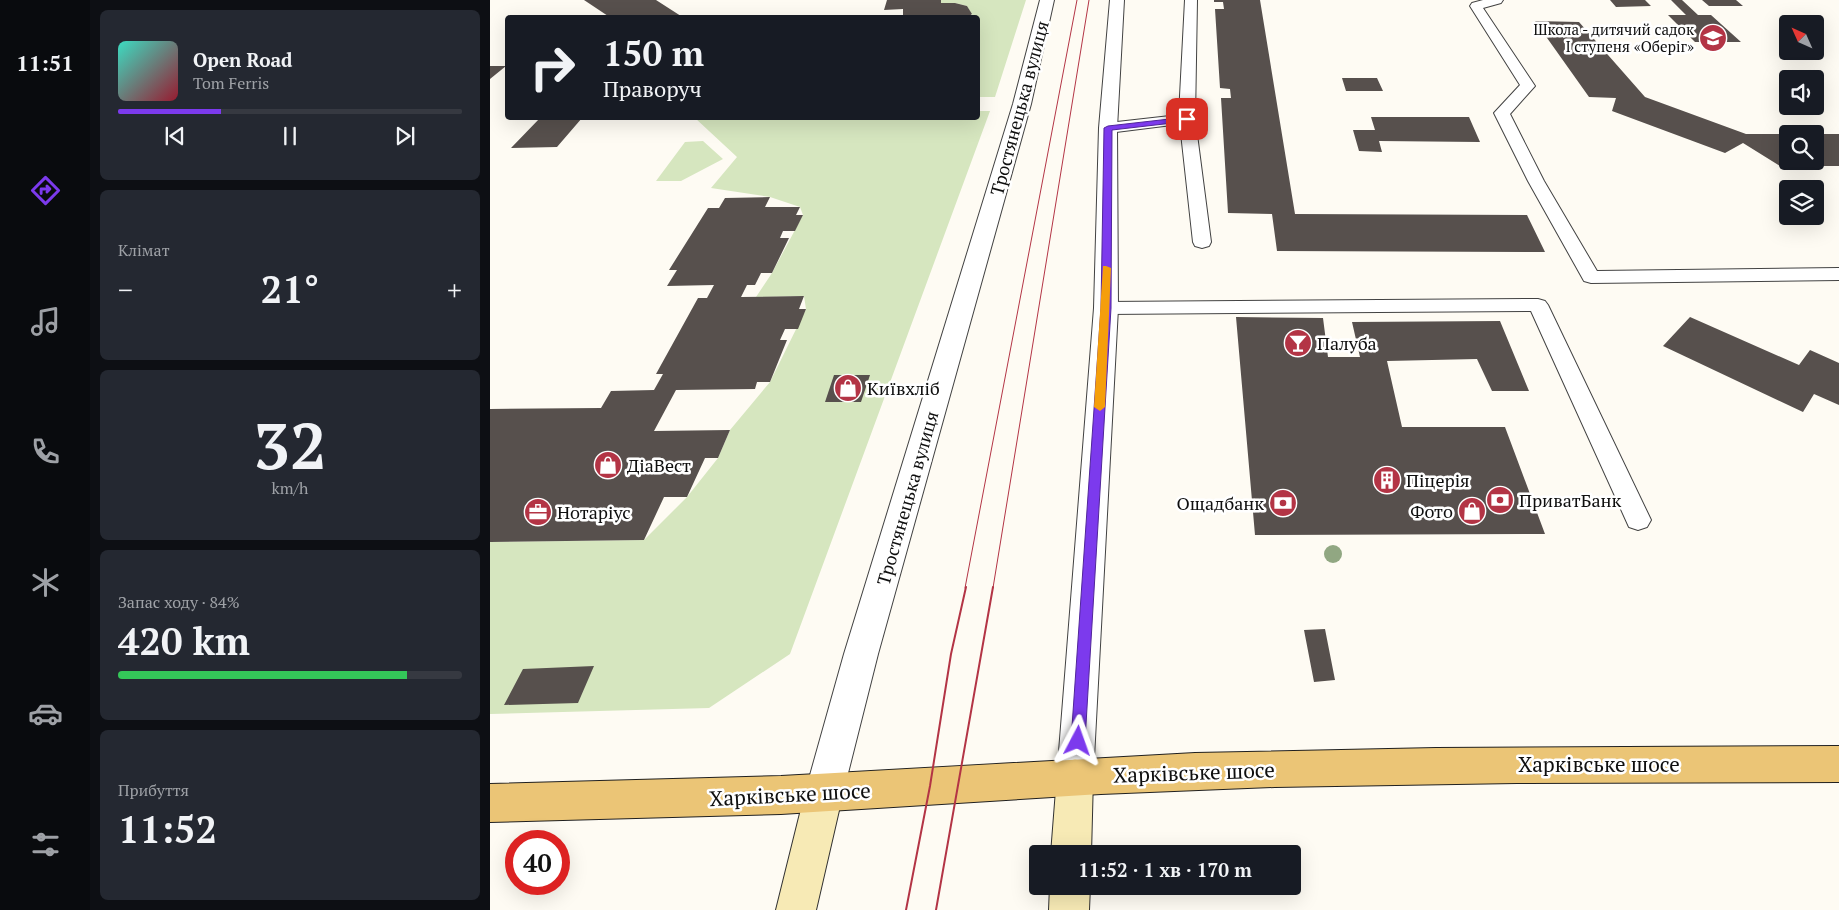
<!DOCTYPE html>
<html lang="uk">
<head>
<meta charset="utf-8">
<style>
  body { margin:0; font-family:"PT Serif",serif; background:#242831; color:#f1f3f6; height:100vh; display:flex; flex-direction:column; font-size:19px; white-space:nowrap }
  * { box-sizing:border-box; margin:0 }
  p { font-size:16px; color:#9ea1a6 }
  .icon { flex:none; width:28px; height:28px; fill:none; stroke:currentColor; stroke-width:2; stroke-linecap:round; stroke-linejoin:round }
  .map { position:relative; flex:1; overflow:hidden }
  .panel { display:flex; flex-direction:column; gap:10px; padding:10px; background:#0d0f14; width:400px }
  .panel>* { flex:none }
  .hud { position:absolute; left:15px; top:15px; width:475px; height:105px; border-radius:5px; box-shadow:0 5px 20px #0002; background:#171b24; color:#f1f3f6; overflow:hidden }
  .needle { width:32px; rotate:315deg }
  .fabs { position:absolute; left:1289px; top:15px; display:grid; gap:10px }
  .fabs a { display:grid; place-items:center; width:45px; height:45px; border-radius:5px; background:#171b24; box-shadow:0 5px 20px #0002; font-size:25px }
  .speed { position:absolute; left:15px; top:830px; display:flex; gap:10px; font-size:25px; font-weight:700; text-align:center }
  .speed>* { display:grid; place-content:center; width:65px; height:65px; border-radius:50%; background:#171b24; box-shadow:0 5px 20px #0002; line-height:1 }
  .speed .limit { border:8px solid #d22; background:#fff; color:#111 }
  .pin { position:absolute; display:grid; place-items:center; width:42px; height:42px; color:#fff; margin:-21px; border-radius:10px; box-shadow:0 2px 8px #0006 }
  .me { position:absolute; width:55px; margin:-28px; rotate:4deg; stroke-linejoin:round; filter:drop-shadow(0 0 4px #0008) }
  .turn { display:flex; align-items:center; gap:18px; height:105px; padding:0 15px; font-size:22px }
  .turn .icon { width:65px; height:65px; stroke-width:2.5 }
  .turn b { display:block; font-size:35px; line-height:42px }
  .big { font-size:38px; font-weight:700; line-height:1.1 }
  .panel .widget { flex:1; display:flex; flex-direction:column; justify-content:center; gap:8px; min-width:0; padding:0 18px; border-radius:8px; background:#242831 }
  .panel .dial { align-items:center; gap:0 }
  .dial b { font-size:65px; line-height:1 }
  .song { display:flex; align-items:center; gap:15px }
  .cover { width:60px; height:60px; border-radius:8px; background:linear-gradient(135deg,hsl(170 70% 55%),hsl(350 70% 35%)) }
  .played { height:5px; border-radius:2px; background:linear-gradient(90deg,#7c3aed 30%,#363941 30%) }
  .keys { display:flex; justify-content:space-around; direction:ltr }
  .heat { display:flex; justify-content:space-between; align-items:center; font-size:28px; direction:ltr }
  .charge { height:8px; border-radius:4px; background:linear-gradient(90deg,#34c759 84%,#363941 0) }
  .trip { position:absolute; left:539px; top:845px; width:272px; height:50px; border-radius:5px; background:#171b24; box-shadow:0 5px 20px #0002; font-weight:700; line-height:50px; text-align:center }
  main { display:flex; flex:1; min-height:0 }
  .menu { display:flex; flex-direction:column; width:90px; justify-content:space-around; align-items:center; background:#090b0e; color:#9ea1a6 }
  .menu .icon { width:35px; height:35px }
  .menu .current { color:#7c3aed }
  .menu b { font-size:22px; color:#f1f3f6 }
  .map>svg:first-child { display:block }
  .green { fill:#d6e6bf }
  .building { fill:#57504d }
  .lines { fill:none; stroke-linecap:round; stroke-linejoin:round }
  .service-casing { stroke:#424242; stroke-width:2 }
  .tertiary-casing { stroke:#424242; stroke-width:2 }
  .secondary-casing { stroke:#313131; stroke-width:2 }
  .primary-casing { stroke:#202020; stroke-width:2 }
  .service { fill:#fff; fill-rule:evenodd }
  .tertiary { fill:#fff; fill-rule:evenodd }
  .secondary { fill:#f7eab5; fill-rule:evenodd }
  .primary { fill:#ebc576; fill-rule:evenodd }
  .tram-far1 { stroke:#b33445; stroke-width:1 }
  .tram { stroke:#b33445; stroke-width:2 }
  .tree { fill:#91a782 }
  .route { fill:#7c3aed; stroke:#51269a }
  .slow { fill:#f59e0b }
  .labels { text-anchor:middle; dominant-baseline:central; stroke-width:5; stroke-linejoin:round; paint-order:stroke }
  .far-poi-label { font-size:15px; fill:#0f0f0f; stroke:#fff; text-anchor:end }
  .street-label { font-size:18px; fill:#0f0f0f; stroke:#fff }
  .poi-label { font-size:18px; fill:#0f0f0f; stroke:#fff; text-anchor:start }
  .near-street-label { font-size:21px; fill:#0f0f0f; stroke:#fff }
</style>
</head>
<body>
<main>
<nav class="menu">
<b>11:51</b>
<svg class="icon current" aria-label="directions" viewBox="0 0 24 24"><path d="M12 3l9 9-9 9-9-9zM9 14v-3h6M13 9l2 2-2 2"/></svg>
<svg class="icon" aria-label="music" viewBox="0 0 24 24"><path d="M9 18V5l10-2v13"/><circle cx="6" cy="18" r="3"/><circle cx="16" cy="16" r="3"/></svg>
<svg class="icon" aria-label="phone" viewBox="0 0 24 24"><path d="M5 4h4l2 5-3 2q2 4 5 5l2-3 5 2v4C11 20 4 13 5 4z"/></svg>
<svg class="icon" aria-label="climate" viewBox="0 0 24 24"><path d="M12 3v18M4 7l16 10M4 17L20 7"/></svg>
<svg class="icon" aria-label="car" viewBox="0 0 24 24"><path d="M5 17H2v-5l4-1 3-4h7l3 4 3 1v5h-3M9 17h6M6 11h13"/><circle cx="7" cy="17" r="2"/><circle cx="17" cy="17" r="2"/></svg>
<svg class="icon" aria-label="filters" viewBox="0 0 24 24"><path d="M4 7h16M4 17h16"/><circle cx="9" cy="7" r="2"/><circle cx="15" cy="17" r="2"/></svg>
</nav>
<section class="panel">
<div class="widget">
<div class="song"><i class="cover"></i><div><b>Open Road</b><p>Tom Ferris</p></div></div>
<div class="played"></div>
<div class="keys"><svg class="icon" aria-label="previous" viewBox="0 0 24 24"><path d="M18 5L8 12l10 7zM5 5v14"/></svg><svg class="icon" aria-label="pause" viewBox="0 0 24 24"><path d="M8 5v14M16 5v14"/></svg><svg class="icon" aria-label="next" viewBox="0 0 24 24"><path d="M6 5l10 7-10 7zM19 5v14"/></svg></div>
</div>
<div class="widget"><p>Клімат</p>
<div class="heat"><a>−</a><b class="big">21°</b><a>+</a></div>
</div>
<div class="widget dial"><b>32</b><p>km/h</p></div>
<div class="widget"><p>Запас ходу · 84%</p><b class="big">420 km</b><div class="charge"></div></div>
<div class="widget"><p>Прибуття</p><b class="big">11:52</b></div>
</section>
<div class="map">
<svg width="1349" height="910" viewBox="0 0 1349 910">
  <rect width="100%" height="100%" fill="#fefbf3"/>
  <path class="green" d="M451,0H536L505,97H488V18L483,17L477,6L465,3H451Z
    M488,111H500L300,654L219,708L0,714V542L154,540L197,497L228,458L240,430L280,382L316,309L314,296L266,297L282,273L313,215L310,207L280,197L221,188L247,157L205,118H488Z
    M213,141L233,159L191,181H166L195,142Z"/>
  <path class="building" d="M94,0H166L194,18H121Z
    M397,0H451V3H465L477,6L482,14L477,18H413V9L394,10Z
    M724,0H770L805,214L1037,215L1055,252L787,251L782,214L738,213L731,98H741L740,89L730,88L725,9H734L733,2H724Z
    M1120,0H1155L1161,6L1126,7Z
    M1181,0H1192L1208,15H1221L1251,42H1205L1178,15H1196Z
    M1212,0H1246L1253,6H1219Z
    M1045,21L1089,22L1155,97L1256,134H1298V161H1325V134H1349V166H1290L1253,143L1235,153L1122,111L1126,98L1099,97Z
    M0,66H16L0,79Z
    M852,78H887L893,91H856Z
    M881,117H979L990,142L889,141L892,152L869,151L863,130H885Z
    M50,118H92L67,147L21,148Z
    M280,197L275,207H310L306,215H313L305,231H293L290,238H299L282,273H271L265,285H257L251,297L314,296L309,309H316L308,329H295L290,340H297L280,382H267L265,389L186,390L164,431L240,430L228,458H215L197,497H174L154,540L0,542V409L111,408L121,391L164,390L173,374H166L208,298H217L224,285L177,286L187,270H179L218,208H229L235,198Z
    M746,317L833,318L838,357H870L862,322L1010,321L1039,391H1002L987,359L897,361L912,427H1015L1055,534L765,535Z
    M1200,317L1309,365L1320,350L1349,363V405L1324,394L1313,412L1173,346Z
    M344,375H380L371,402H335Z
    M835,629L845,680L824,682L814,630Z
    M104,666L88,703L14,705L33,669Z"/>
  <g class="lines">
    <g class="service-casing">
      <path id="service" d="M695,0H707L705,119L721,242L719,246L712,248L705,246L703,242L690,124L618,133L612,131L610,128L612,125L618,123L689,115Z
        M993,0H1013L1011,3L993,8L1045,86L1020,114L1054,181L1107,271L1349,268V280L1101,283L1094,281L1038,181L1004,113L1030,85L980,6L982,3Z
        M1048,299L1055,301L1058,305L1161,520L1157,527L1148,530L1139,527L1041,311L616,314L609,312L606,308L609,304L616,302Z"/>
    </g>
    <g class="tertiary-casing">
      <path id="tertiary" d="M550,0H564L541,104L388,654L353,793L347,806L334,812L321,806L315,793L354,654L523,104Z
        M620,0H634L627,128L628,308L603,777L598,790L585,795L572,790L567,777L604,308L609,128Z"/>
    </g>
    <g class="secondary-casing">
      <path id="secondary" d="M585,759L598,764L603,777L601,854H561L567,777L572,764Z
        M334,774L347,780L353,793L326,910H286L315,793L321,780Z
        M560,886H600L599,910H559Z"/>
    </g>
    <g class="primary-casing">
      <path id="primary" d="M1349,746V782L1027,783L785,787L611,794L291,814L0,822V784L291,776L705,753L946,748Z"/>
    </g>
    <use href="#service" class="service"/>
    <use href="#tertiary" class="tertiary"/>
    <use href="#secondary" class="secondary"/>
    <use href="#primary" class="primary"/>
    <path class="tram-far1" d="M475,588L587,0
      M503,588L599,0"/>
    <path class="tram" d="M416,910L440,786L461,654L476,587
      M446,910L503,587"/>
  </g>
  <circle class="tree" cx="843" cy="554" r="9"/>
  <path class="route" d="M697,117H700V121L622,130L621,308L595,741L593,746L588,749L583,746L581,741L611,308L614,128L618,126Z"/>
  <path class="slow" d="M613,266H616L621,268L615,407L610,411L604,407Z"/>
  <defs>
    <g id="school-disc" transform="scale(1.4375)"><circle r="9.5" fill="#b33445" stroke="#fff"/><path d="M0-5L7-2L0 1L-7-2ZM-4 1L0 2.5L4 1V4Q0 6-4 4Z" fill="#fff"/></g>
    <g id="bar-disc" transform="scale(1.4375)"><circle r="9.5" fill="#b33445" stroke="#fff"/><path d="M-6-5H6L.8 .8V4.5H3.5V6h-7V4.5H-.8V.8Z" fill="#fff"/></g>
    <g id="shop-disc" transform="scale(1.4375)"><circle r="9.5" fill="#b33445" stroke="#fff"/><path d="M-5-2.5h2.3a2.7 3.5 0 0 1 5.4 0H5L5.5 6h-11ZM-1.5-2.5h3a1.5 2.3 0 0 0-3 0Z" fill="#fff"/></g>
    <g id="building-disc" transform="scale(1.4375)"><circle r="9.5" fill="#b33445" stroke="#fff"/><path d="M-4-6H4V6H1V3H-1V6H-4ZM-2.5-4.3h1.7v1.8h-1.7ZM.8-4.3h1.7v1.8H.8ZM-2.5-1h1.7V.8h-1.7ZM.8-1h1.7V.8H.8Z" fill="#fff"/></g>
    <g id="bank-disc" transform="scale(1.4375)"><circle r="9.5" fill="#b33445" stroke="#fff"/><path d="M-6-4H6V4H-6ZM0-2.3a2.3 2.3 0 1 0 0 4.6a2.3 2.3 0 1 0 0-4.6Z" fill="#fff"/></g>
    <g id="office-disc" transform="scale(1.4375)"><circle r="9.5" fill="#b33445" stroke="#fff"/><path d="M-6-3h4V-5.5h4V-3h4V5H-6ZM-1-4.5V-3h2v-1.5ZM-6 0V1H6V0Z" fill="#fff"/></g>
  </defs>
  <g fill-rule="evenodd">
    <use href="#school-disc" x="1223" y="38"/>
    <use href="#bar-disc" x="808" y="343"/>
    <use href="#shop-disc" x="358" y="388"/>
    <use href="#shop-disc" x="118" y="465"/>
    <use href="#building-disc" x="897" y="480"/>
    <use href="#bank-disc" x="1010" y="500"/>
    <use href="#bank-disc" x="793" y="503"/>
    <use href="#shop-disc" x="982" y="511"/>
    <use href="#office-disc" x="48" y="512"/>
  </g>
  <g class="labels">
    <g class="far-poi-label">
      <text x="1204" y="29">Школа - дитячий садок<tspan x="1204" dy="17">І ступеня «Оберіг»</tspan></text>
    </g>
    <g class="street-label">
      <text transform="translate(529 108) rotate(-75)">Тростянецька вулиця</text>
      <text transform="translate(417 498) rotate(-74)">Тростянецька вулиця</text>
    </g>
    <g class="poi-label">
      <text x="827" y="343">Палуба</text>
      <text x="377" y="388">Київхліб</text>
      <text x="137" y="465">ДіаВест</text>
      <text x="916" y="480">Піцерія</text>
      <text x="1029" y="500">ПриватБанк</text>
      <text x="774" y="503" text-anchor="end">Ощадбанк</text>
      <text x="963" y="511" text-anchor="end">Фото</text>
      <text x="67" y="512">Нотаріус</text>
    </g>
    <g class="near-street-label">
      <text x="1109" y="764">Харківське шосе</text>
      <text transform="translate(704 772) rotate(-2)">Харківське шосе</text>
      <text transform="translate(300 794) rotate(-3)">Харківське шосе</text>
    </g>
  </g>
</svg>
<div class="fabs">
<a><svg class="needle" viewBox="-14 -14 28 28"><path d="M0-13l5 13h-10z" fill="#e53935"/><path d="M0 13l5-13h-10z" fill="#9ea1a6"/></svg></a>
<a><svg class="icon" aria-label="sound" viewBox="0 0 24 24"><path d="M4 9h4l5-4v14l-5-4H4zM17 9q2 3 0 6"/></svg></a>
<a><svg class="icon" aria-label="search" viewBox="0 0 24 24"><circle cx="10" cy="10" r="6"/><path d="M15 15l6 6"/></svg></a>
<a><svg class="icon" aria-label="layers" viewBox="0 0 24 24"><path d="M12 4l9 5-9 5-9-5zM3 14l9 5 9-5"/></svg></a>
</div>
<div class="speed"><div class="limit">40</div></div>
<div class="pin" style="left:697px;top:119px;background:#d93025"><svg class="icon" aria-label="arrive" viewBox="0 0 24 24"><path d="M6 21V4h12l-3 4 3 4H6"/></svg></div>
<svg class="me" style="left:588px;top:741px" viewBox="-20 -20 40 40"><path d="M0-17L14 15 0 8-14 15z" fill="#7c3aed" stroke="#fff" stroke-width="4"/></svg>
<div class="trip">11:52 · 1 хв · 170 m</div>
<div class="hud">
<div class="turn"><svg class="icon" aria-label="right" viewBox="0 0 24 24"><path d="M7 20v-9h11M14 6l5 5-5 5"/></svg><div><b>150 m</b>Праворуч</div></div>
</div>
</div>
</main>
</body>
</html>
